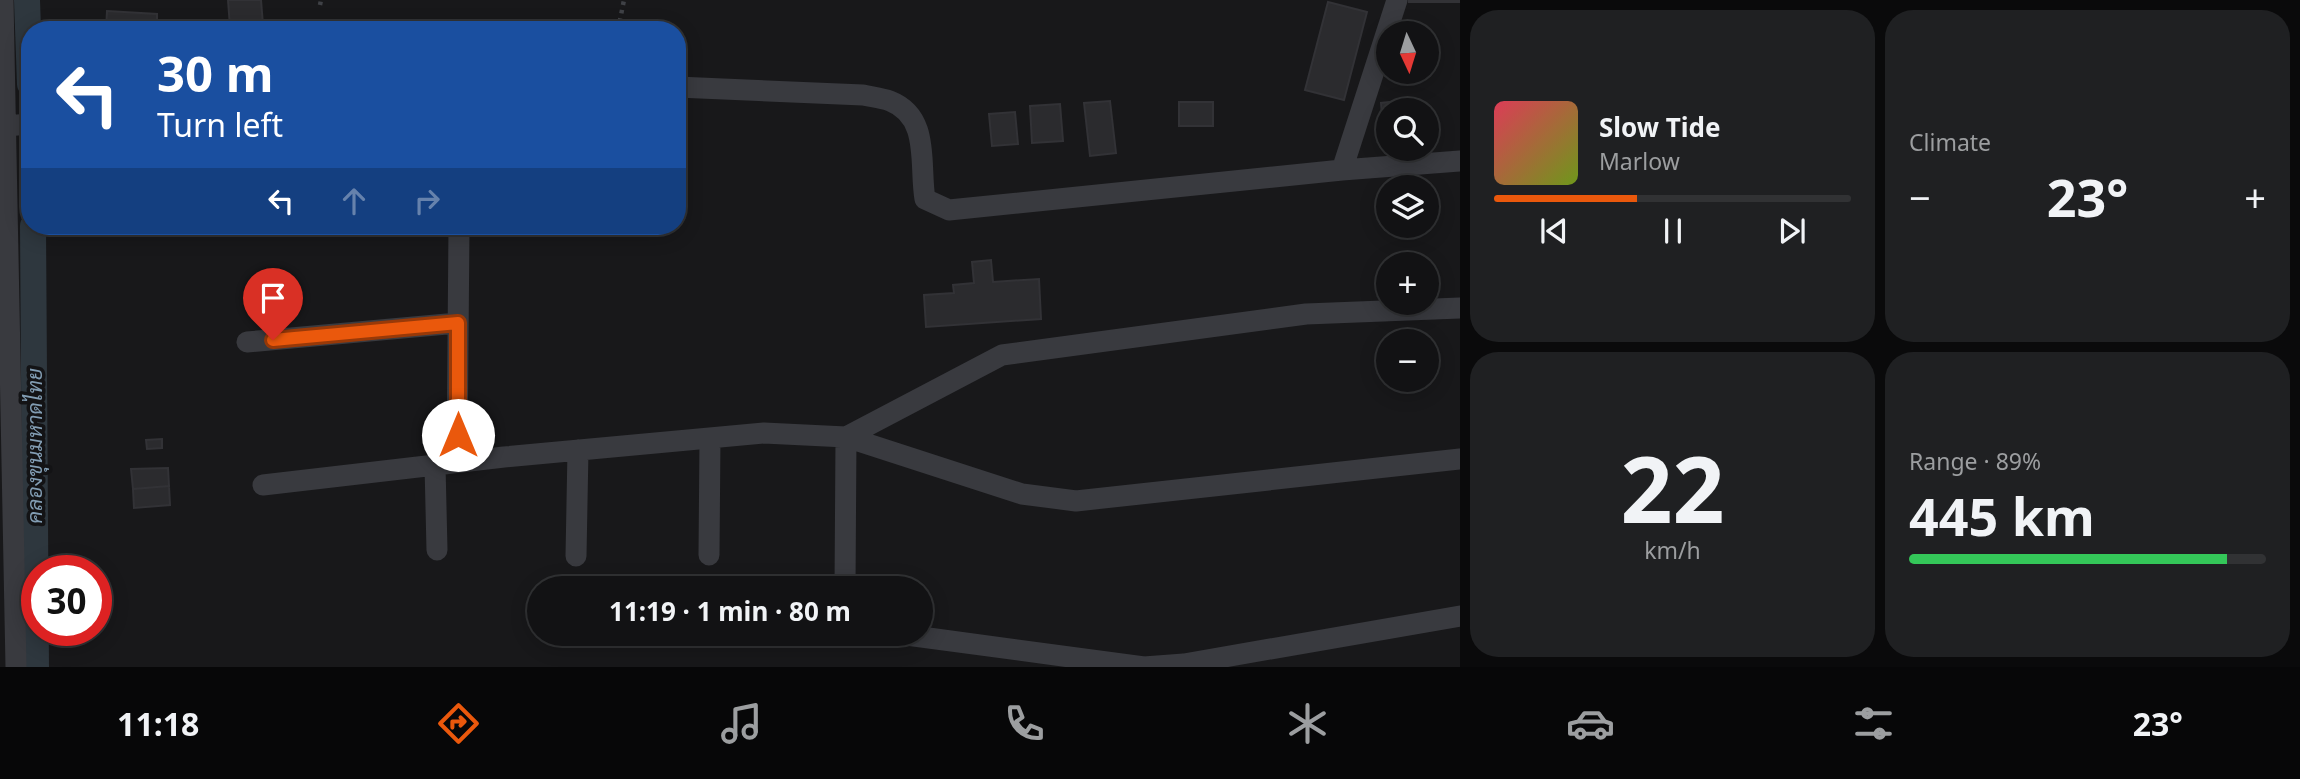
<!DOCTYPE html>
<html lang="en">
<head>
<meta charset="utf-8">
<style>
  body { margin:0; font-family:"Noto Sans",Sarabun,sans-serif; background:#1f2022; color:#f1f3f6; height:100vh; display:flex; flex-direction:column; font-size:26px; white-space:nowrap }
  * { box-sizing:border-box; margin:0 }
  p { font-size:23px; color:#9c9ea0 }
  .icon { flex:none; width:38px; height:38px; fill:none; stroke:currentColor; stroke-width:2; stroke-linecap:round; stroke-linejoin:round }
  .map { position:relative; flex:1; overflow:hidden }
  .sheet { display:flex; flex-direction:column; gap:10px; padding:10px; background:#0a0a0b; width:840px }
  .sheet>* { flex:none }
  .guide { position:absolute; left:21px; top:21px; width:665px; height:214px; border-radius:28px; box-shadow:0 4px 18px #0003,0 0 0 2px #313234; background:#1a4fa0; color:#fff; overflow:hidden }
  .needle { width:46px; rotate:176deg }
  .tools { position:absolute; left:1376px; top:21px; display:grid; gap:14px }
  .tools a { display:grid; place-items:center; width:63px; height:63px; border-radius:50%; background:#121214; box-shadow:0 4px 18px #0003,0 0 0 2px #313234; font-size:35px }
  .speed { position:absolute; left:21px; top:555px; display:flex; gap:14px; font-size:35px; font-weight:700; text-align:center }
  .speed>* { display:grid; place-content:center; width:91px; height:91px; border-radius:50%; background:#121214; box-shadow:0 4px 18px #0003,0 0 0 2px #313234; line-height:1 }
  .speed .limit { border:10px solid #d22; background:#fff; color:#111 }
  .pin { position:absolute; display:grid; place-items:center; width:60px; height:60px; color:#fff; margin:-72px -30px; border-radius:50% 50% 50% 0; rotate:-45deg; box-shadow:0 0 7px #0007 }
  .pin .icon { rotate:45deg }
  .me { position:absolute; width:77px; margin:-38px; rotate:0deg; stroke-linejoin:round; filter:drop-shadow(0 0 5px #0008) }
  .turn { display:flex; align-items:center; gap:24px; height:147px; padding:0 21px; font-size:32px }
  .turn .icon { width:91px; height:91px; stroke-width:2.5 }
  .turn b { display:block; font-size:49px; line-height:60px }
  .lanes { display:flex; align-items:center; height:66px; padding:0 21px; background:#0003; justify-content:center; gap:35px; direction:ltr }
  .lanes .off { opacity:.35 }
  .big { font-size:52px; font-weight:700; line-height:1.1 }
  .sheet .tile { flex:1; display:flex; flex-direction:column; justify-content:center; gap:10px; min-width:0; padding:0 24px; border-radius:28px; background:#1f2022 }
  .sheet .dial { align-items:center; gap:0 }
  .dial b { font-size:91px; line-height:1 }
  .song { display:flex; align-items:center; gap:21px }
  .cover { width:84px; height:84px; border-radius:10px; background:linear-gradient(135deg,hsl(350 70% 55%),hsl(80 70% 35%)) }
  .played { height:7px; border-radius:4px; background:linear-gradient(90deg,#ea580c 40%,#313234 40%) }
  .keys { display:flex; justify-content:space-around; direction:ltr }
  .heat { display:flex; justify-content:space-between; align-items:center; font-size:38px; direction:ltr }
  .charge { height:10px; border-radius:5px; background:linear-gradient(90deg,#34c759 89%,#313234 0) }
  .sheet .tiles { flex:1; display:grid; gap:10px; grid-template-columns:repeat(2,1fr) }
  .trip { position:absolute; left:527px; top:576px; width:406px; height:70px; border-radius:35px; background:#121214; box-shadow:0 4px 18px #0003,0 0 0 2px #313234; font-weight:700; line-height:70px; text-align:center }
  .menu { display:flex; height:112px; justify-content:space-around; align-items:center; background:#070708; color:#9c9ea0 }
  .menu .icon { width:49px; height:49px }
  .menu .current { color:#ea580c }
  .menu b { font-size:32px; color:#f1f3f6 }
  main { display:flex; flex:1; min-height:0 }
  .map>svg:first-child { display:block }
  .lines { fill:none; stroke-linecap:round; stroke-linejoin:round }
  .canal { stroke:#2e373e; stroke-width:26 }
  .building { fill:#2b2b2e; stroke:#323236; stroke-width:2 }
  .path { stroke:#3f4146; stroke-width:4.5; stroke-dasharray:3.5 5; stroke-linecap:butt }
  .minor { stroke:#393a3f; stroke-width:21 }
  .route-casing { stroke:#983908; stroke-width:18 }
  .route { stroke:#ea580c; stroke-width:12 }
  .labels { text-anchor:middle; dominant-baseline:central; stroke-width:7; stroke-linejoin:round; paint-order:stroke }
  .water-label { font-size:21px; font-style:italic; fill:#829db3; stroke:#131315 }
</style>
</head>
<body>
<main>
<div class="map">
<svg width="1460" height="667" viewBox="0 0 1460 667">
  <rect width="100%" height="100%" fill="#18181a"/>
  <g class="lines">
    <path class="canal" d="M27,0L30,84
      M33,226L36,667"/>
  </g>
  <path class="building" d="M228,0H261L263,25L230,27Z
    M1409,0H1460V2H1409Z
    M1328,2L1367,12L1344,100L1305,90Z
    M107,11L157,14V29L168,30H106Z
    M1417,99L1418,110H1388V141H1384L1381,103Z
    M1110,101L1116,153L1090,156L1084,103Z
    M1179,102H1213V126H1179Z
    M1060,104L1063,141L1032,143L1030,106Z
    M1015,112L1018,144L992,146L989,114Z
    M991,260L993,282L1039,279L1041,319L926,327L924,295L954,293L953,285L974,283L972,262Z
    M162,439V448L147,449L146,440Z
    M168,468L169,486L133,489L131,469Z
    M169,486L170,505L134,508L133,489Z"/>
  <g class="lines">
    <path class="path" d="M320,5L321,0
      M618,30L624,0"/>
    <path class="minor" d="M3,0L16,667
      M677,87L863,95C872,97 882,98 890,101C931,117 919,165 925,199L949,210L1342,170L1460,161
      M5,126L30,124
      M1342,170L1397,0
      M247,342L458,323
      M457,462L459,226
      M435,465L437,550
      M263,485L504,457L764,433L846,437L1022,494L1076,501L1460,459
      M709,555L710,438
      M576,556L578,450
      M845,588L846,437L1002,355L1306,314L1460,308
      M899,634L1144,667L1184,664L1460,616"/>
  </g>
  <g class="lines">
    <g class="route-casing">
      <path id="route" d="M273,340L458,323V435"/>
    </g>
    <use href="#route" class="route"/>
  </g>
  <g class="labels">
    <g class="water-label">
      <text transform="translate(34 446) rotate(-90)">คลองขุนมหาดไทย</text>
    </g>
  </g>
</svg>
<div class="tools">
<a><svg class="needle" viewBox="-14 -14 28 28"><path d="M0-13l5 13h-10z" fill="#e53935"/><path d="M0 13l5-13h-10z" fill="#9c9ea0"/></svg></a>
<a><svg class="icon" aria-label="search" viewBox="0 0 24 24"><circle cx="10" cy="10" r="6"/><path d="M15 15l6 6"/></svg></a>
<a><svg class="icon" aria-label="layers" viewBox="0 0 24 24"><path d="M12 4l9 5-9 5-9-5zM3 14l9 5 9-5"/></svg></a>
<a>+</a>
<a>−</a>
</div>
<div class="speed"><div class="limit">30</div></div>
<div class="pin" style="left:273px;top:340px;background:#d93025"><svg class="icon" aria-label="arrive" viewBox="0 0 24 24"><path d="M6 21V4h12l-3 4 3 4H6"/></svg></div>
<svg class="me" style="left:458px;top:435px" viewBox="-20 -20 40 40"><circle r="19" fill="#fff"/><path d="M0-13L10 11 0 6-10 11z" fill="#ea580c"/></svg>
<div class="trip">11:19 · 1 min · 80 m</div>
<div class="guide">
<div class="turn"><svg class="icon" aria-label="left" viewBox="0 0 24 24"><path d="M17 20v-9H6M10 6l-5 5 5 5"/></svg><div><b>30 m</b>Turn left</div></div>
<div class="lanes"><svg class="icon" aria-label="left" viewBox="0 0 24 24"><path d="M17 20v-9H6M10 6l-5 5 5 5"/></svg><svg class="icon off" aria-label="ahead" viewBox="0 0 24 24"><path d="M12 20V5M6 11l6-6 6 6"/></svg><svg class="icon off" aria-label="right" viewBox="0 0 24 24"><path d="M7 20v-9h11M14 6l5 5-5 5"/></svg></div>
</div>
</div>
<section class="sheet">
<div class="tiles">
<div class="tile">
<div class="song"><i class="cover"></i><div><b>Slow Tide</b><p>Marlow</p></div></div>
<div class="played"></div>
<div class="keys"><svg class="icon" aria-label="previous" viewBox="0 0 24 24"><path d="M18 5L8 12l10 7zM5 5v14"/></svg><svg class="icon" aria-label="pause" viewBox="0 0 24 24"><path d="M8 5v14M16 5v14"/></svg><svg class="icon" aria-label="next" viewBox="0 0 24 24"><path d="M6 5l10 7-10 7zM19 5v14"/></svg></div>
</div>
<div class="tile"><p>Climate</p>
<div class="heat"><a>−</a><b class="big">23°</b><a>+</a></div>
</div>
<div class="tile dial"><b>22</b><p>km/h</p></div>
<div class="tile"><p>Range · 89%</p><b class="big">445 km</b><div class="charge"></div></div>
</div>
</section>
</main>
<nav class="menu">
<b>11:18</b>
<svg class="icon current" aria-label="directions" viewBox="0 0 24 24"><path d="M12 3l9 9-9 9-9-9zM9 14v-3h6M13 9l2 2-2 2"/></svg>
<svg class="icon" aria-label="music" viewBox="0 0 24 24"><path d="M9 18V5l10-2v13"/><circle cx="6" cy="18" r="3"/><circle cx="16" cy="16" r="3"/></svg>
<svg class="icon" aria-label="phone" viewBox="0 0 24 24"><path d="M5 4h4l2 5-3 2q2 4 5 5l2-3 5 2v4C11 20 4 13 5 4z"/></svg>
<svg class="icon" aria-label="climate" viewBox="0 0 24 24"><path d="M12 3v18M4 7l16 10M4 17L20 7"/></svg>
<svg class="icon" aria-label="car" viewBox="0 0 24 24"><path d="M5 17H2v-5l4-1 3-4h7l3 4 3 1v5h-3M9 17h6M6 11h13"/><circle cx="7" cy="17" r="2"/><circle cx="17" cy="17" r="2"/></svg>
<svg class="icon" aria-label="filters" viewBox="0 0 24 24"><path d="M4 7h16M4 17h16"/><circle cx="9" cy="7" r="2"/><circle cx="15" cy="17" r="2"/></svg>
<b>23°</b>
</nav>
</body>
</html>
